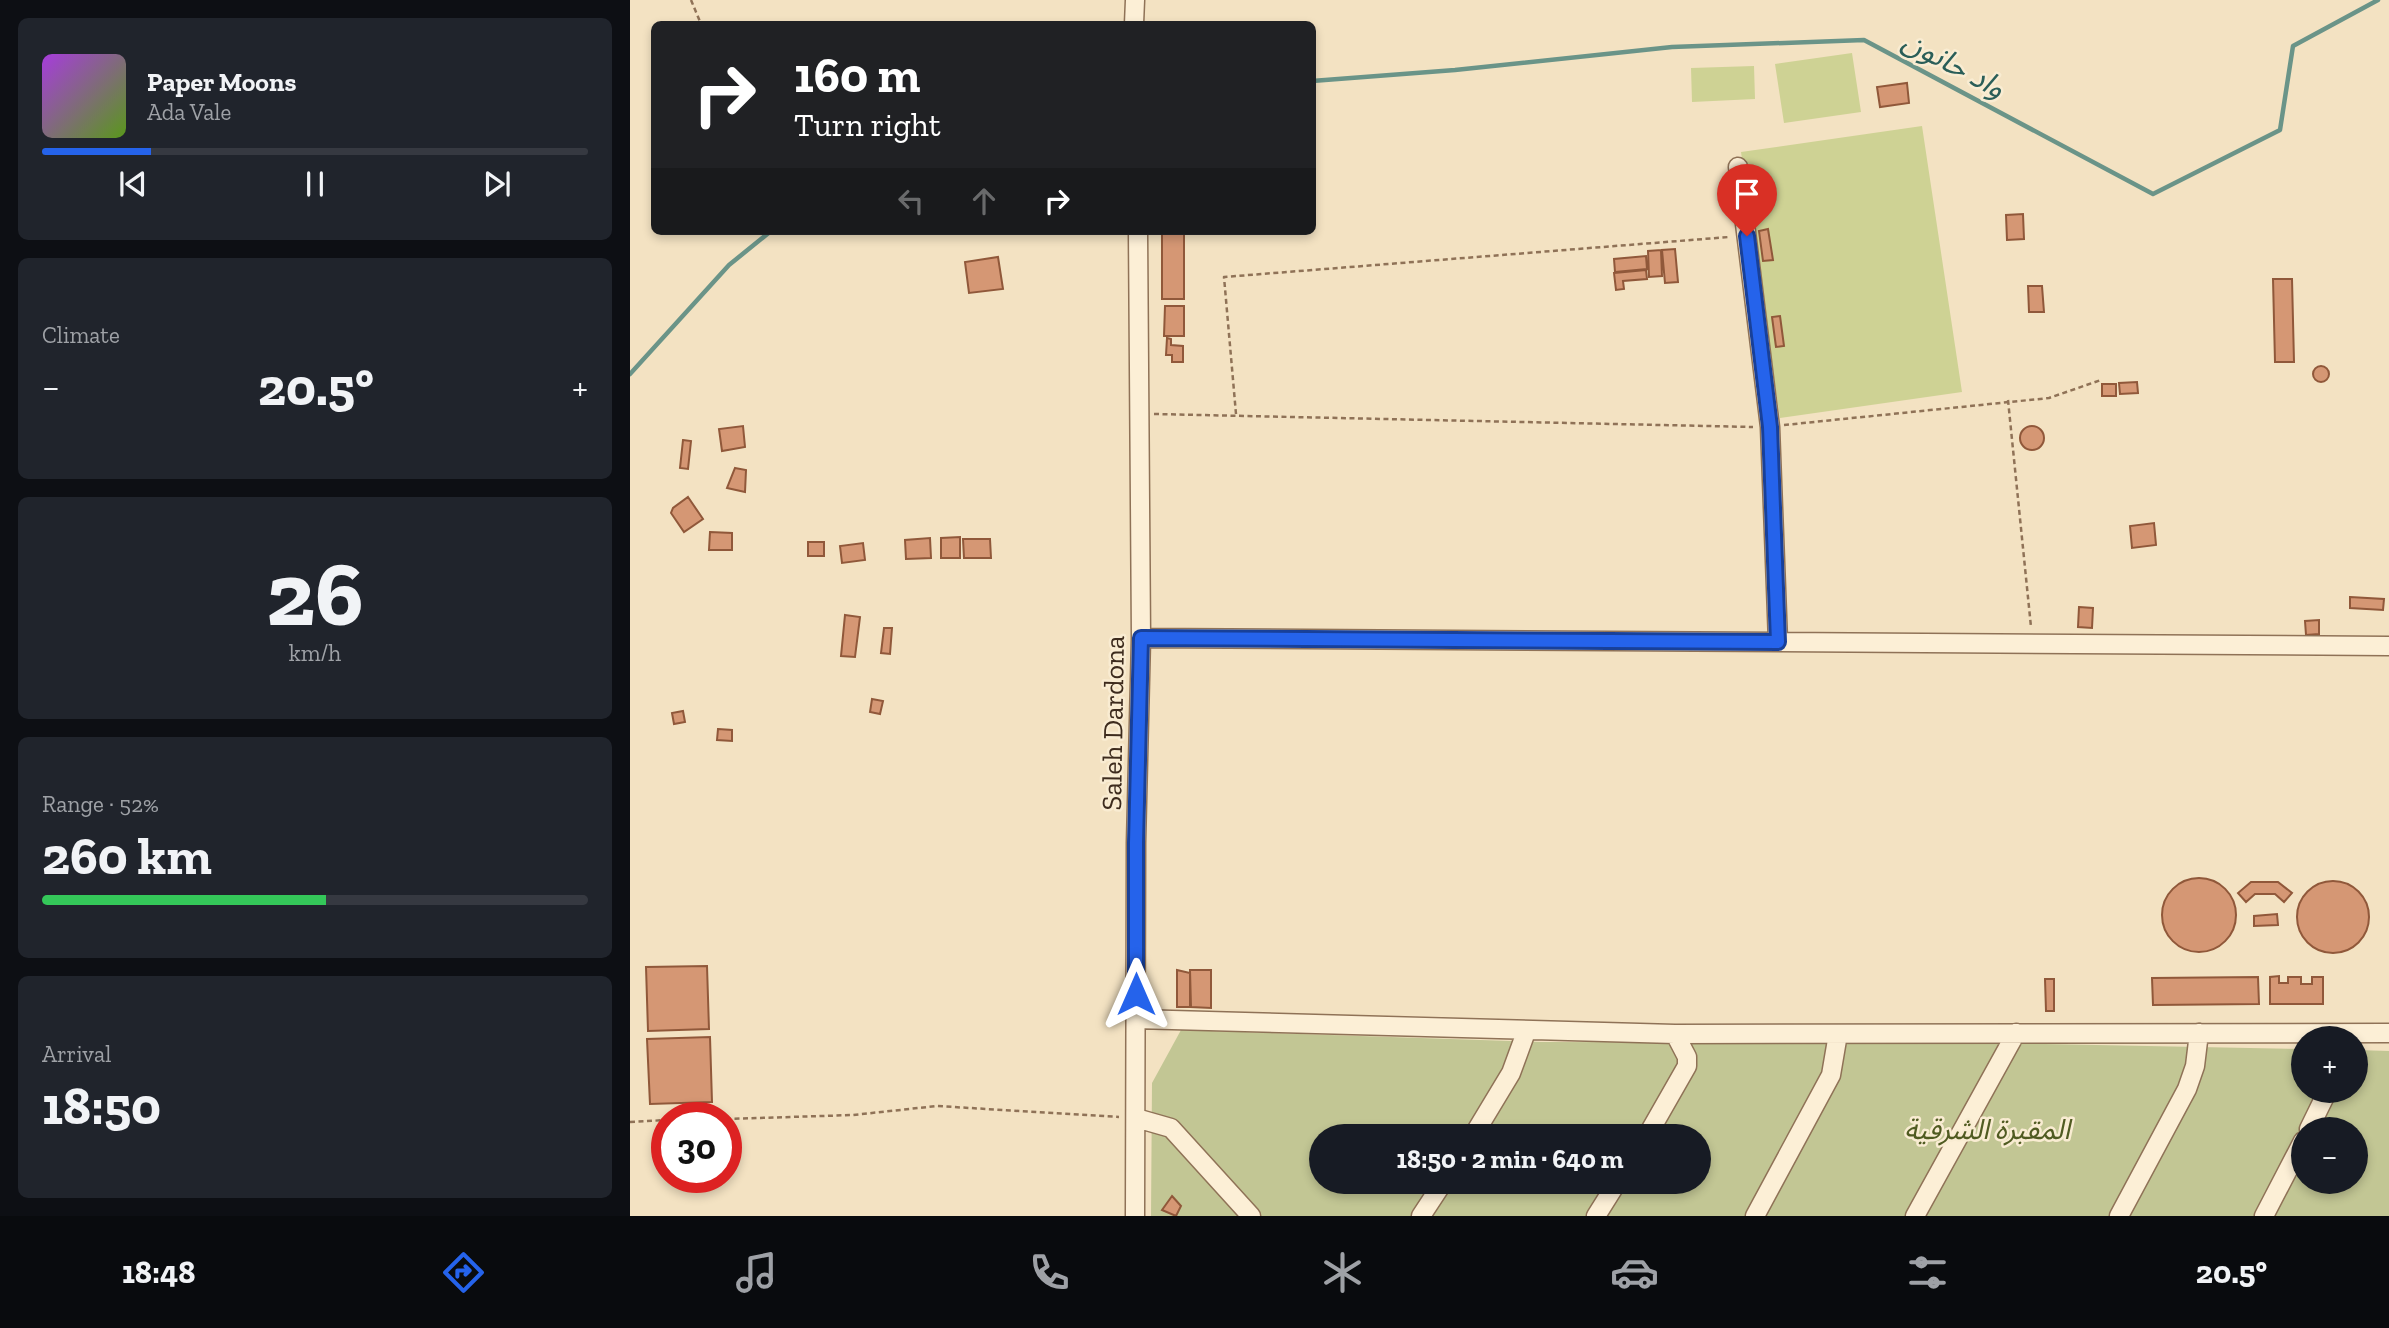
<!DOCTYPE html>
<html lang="en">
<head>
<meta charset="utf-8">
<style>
  body { margin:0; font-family:"Zilla Slab","Noto Sans Arabic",serif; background:#20242c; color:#f1f3f6; height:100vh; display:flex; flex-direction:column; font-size:26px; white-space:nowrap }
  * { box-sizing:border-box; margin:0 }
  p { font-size:23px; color:#9ea1a6 }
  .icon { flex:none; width:38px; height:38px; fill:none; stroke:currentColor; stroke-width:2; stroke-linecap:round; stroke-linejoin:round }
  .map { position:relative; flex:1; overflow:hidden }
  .sheet { display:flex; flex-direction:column; gap:18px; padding:18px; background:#0d0f14; width:630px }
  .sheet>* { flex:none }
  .hud { position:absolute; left:21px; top:21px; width:665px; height:214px; border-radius:10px; box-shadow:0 4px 10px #0003; background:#202124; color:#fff; overflow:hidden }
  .buttons { position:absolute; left:1661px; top:1026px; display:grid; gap:14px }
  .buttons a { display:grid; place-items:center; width:77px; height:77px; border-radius:50%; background:#171b24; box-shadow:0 4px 10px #0003; font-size:35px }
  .speed { position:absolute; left:21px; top:1102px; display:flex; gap:14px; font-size:35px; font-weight:700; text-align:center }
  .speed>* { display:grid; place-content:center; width:91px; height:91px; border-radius:50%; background:#171b24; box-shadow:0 4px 10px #0003; line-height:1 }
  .speed .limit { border:10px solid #d22; background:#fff; color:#111 }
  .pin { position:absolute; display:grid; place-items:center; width:60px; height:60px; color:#fff; margin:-72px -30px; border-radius:50% 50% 50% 0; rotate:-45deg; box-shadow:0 0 7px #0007 }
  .pin .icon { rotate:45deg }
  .me { position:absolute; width:77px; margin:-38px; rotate:0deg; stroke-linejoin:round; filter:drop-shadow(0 0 5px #0008) }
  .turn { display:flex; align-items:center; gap:24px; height:147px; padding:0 28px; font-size:32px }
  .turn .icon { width:91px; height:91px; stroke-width:2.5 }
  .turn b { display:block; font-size:49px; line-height:60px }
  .lanes { display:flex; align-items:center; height:66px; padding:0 28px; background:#0003; justify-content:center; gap:35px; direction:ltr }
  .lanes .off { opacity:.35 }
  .big { font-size:52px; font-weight:800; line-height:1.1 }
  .sheet .card { flex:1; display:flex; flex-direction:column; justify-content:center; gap:10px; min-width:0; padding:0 24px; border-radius:10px; background:#20242c }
  .sheet .dial { align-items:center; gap:0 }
  .dial b { font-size:91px; line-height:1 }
  .song { display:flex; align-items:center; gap:21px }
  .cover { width:84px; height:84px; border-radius:10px; background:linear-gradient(135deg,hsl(280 70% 55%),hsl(90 70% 35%)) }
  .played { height:7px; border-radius:4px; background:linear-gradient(90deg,#2563eb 20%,#363941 20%) }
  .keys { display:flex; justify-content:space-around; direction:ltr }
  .heat { display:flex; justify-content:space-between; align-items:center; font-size:38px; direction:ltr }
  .charge { height:10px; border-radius:5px; background:linear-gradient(90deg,#34c759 52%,#363941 0) }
  .trip { position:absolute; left:679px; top:1124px; width:402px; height:70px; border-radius:35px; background:#171b24; box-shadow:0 4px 10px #0003; font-weight:800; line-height:70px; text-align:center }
  .tab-bar { display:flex; height:112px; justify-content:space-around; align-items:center; background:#090b0e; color:#9ea1a6 }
  .tab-bar .icon { width:49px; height:49px }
  .tab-bar .current { color:#2563eb }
  .tab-bar b { font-size:32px; color:#f1f3f6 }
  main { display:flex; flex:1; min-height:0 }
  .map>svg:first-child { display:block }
  .green { fill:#ced294 }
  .cemetery { fill:#c2c694; fill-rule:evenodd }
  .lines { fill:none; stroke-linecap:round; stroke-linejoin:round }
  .stream { stroke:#6a9488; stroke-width:4.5 }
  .building { fill:#d59774; stroke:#90583a; stroke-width:2 }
  .minor-casing { stroke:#8f7257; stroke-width:21 }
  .path { stroke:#8f7257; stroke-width:2.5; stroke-dasharray:5 3.5; stroke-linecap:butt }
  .minor { stroke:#fcefd6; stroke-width:18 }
  .route-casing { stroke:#184099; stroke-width:18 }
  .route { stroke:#2563eb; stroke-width:12 }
  .labels { text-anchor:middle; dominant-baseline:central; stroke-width:5; stroke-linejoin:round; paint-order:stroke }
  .street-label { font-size:28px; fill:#3d2b1d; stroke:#f9ecd2 }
  .park-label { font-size:28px; font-style:italic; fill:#505b21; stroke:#f9ecd2 }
  .water-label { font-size:30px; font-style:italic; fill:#2a5e58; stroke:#f9ecd2 }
</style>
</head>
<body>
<main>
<section class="sheet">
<div class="card">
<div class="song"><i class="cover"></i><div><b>Paper Moons</b><p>Ada Vale</p></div></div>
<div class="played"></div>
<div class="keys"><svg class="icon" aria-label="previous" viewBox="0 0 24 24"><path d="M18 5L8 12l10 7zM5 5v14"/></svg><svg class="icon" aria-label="pause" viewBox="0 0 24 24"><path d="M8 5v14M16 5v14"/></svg><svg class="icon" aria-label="next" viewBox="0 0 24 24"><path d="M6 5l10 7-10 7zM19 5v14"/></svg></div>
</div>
<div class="card"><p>Climate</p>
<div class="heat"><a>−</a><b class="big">20.5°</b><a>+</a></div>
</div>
<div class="card dial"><b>26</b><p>km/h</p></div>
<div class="card"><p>Range · 52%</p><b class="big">260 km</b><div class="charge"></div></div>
<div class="card"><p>Arrival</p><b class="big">18:50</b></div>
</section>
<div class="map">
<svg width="1759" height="1216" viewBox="0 0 1759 1216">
  <rect width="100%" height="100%" fill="#f3e2c2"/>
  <path class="green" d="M1222,53L1231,112L1154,123L1145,64Z
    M1124,66L1125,99L1062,102L1061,68Z
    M1292,126L1332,392L1150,418L1111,152Z"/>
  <path class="cemetery" d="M551,1030L911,1042L1357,1043L1673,1049V1090H1726V1050L1759,1051V1216H521L522,1083ZM1673,1129H1726V1181H1673ZM691,1136H1069V1181H691Z"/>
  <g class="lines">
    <path class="stream" d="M682,81L825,70L1042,47L1234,40L1523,194L1650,130L1663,46L1748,0
      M0,374L99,265L141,231"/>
  </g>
  <path class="building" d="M1277,83L1279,103L1250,107L1247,87Z
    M1393,214L1394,239L1377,240L1376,215Z
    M1138,229L1143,260L1133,261L1129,231Z
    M532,231H554V299H532Z
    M1045,249L1048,282L1035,283L1032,250Z
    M1031,250L1032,276L1019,277L1018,251Z
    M1016,256L1017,269L985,272L984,259Z
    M368,257L373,289L339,293L335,262Z
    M1016,270L1017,279L993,281L994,289L986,290L984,273Z
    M1643,279H1662L1664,362H1645Z
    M1398,286H1412L1414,312H1399Z
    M535,306H554V336H534Z
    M1150,316L1154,346L1146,347L1142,317Z
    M537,338L541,339V345L553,346V362H542V355H536Z
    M1683 374a8 8 0 1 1 16 0a8 8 0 1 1-16 0Z
    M1507,382L1508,393L1490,394L1489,383Z
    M1472,384H1486V396H1472Z
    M113,426L115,447L92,451L89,429Z
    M1390 438a12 12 0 1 1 24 0a12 12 0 1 1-24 0Z
    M53,440L61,441L58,469L50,468Z
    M105,468L116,470L115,492L97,488Z
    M58,497L73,519L54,532L41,513L43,508Z
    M1524,523L1526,545L1502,548L1500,526Z
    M80,532L102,533V550H79Z
    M330,537V558H311V538Z
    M300,538L301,558L276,559L275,540Z
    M333,539H360L361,558H334Z
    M178,542H194V556H178Z
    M233,543L235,560L212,563L210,546Z
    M1720,597L1754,599L1753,610L1720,608Z
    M1449,607L1463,608L1462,628L1448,627Z
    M215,615L230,617L225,657L211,656Z
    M1689,620V634L1676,635L1675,621Z
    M254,628H262L260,654L251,653Z
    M242,699L253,701L250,714L240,712Z
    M53,711L55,722L44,724L42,713Z
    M88,729L102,730V741L87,740Z
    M1532 915a37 37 0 1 1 74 0a37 37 0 1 1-74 0Z
    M1667 917a36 36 0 1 1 72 0a36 36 0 1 1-72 0Z
    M1621,882H1648L1662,893L1654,902L1645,894H1625L1616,902L1608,893Z
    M1647,914L1648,925L1624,926V916Z
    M77,966L79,1029L18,1031L16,967Z
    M547,970L560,973V1007H547Z
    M560,970H581V1008L561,1007Z
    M1649,976V983H1658V977H1671V984H1682V977H1693V1004H1640V977Z
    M1628,977L1629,1004L1523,1005L1522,978Z
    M1415,979H1424V1011H1416Z
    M80,1037L82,1102L20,1104L17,1039Z
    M542,1196L551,1206L546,1216L532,1210Z"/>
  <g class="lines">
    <g class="minor-casing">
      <path id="minor" d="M504,24L505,0
        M1108,167L1140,427L1148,642
        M511,638L1759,646
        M506,1019L1045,1034L1759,1033
        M506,1118L541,1128L621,1216
        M1679,1129L1698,1090
        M843,1136L881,1073L896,1032
        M1017,1136L1057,1066V1057L1045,1034
        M505,1216L506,843L511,638L508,231
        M791,1216L814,1181
        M966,1216L988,1181
        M1125,1216L1201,1075L1208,1034
        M1285,1216L1386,1033
        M1489,1216L1557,1089L1565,1066L1569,1033
        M1634,1216L1673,1141"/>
    </g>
    <path class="path" d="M61,0L71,24
      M1378,400L1401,627
      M524,414L1123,427
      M606,414L594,277L1099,237
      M1154,425L1419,398L1471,380
      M96,1119L223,1115L307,1106L489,1117
      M0,1122L37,1120"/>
    <use href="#minor" class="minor"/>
  </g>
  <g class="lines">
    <g class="route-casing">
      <path id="route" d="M506,994V843L511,638L1148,642L1140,427L1117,236"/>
    </g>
    <use href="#route" class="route"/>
  </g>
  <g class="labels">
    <g class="street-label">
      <text transform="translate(483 723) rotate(-89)">Saleh Dardona</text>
    </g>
    <g class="park-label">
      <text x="1357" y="1129">المقبرة الشرقية</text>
    </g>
    <g class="water-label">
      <text transform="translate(1324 64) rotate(28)">واد حانون</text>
    </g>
  </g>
</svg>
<div class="buttons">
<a>+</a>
<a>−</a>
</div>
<div class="speed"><div class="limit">30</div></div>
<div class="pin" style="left:1117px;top:236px;background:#d93025"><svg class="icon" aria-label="arrive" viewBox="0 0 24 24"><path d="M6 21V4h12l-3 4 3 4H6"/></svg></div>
<svg class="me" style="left:506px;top:994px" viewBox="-20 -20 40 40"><path d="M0-17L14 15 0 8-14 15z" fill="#2563eb" stroke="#fff" stroke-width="4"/></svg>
<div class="trip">18:50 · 2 min · 640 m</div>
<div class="hud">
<div class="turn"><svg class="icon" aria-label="right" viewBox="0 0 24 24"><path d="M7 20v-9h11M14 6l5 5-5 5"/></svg><div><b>160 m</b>Turn right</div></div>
<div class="lanes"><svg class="icon off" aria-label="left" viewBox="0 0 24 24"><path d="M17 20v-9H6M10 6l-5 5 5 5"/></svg><svg class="icon off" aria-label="ahead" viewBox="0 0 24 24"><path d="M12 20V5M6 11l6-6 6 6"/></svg><svg class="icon" aria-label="right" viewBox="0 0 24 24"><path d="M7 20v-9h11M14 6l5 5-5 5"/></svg></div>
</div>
</div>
</main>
<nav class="tab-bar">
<b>18:48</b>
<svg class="icon current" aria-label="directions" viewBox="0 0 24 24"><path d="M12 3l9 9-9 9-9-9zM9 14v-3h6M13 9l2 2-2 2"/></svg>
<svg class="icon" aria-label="music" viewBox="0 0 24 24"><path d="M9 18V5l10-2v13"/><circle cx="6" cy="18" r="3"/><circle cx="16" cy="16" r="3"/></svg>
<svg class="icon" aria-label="phone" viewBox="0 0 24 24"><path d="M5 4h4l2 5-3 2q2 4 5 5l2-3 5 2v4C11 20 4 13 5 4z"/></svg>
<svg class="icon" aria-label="climate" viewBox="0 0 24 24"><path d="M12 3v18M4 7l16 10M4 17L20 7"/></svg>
<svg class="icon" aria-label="car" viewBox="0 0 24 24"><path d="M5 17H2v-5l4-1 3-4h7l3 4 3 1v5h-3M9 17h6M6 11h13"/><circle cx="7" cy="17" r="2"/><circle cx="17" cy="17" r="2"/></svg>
<svg class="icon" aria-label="filters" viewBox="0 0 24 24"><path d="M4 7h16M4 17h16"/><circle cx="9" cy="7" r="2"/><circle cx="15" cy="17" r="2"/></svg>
<b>20.5°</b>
</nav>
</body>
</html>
